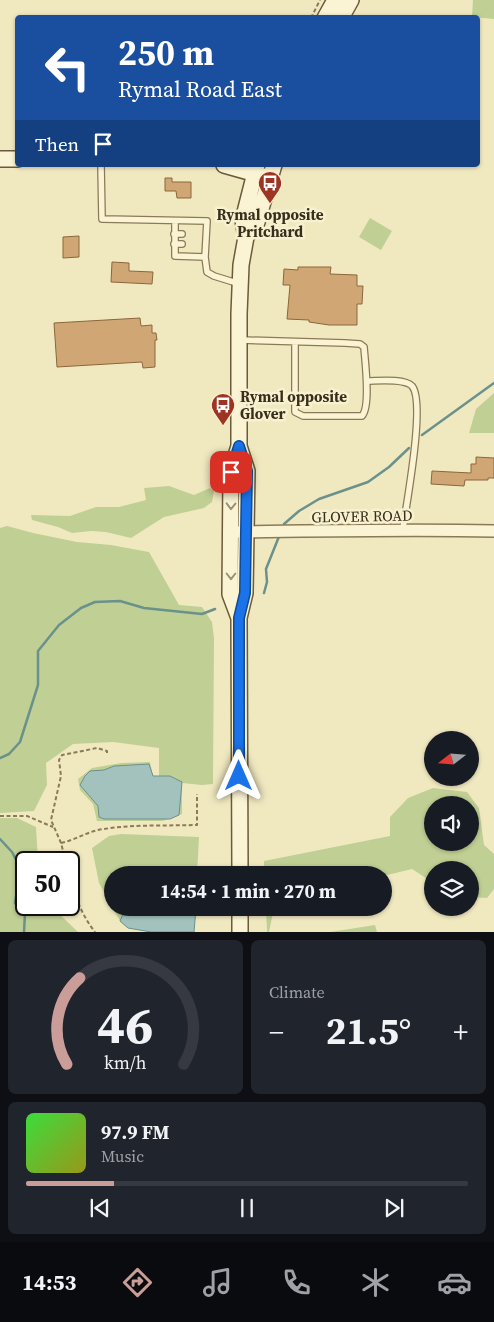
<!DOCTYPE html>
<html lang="en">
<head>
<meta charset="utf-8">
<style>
  body { margin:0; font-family:"Source Serif 4",serif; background:#20242c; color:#f1f3f6; height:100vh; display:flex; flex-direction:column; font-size:19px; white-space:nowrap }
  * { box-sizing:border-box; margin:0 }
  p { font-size:16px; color:#9ea1a6 }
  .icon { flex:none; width:28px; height:28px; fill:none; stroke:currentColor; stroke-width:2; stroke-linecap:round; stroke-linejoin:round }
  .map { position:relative; height:932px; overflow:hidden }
  .drawer { display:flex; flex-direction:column; gap:8px; padding:8px; background:#0d0f14; flex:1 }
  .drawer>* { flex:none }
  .guide { position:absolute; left:15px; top:15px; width:465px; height:152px; border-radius:5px; box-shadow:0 1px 4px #0004; background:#1a4fa0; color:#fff; overflow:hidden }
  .needle { width:32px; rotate:253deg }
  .controls { position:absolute; left:424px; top:731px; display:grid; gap:10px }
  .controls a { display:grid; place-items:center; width:55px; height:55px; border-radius:50%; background:#171b24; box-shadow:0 1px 4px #0004; font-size:25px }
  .speed { position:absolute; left:15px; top:851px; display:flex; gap:10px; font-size:25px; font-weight:700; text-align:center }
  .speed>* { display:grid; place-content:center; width:65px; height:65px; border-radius:50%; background:#171b24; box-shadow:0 1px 4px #0004; line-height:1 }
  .speed .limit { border:2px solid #111; border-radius:8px; background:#fff; color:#111 }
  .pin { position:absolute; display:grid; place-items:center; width:42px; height:42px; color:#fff; margin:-21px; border-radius:10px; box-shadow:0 2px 8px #0006 }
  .me { position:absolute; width:55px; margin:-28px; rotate:0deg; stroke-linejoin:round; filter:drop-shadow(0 0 4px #0008) }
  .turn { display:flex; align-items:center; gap:18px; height:105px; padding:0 20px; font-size:22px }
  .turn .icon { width:65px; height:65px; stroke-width:2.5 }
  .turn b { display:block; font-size:35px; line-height:42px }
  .then { display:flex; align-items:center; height:48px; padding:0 20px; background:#0003; gap:10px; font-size:19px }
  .big { font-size:38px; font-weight:700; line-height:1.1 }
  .drawer .tile { flex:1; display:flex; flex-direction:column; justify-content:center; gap:8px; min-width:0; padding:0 18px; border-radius:8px; background:#20242c }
  .drawer .dial { align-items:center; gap:0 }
  .dial svg { height:130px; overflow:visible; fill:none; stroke:#363941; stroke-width:7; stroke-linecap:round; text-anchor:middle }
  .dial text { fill:#f1f3f6; stroke:none }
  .song { display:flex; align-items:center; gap:15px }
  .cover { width:60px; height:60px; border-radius:8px; background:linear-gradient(135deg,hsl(120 70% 55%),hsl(60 70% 35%)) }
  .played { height:5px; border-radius:2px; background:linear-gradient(90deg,#cb9d98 20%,#363941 20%) }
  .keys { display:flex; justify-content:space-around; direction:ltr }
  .heat { display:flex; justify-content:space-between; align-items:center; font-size:28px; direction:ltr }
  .drawer .tiles { flex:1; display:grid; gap:8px; grid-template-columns:1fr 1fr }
  .tile:last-child { grid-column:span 2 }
  .trip { position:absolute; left:104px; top:866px; width:288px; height:50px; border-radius:25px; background:#171b24; box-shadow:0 1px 4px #0004; font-weight:700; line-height:50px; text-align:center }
  .dock { display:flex; height:80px; justify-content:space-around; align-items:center; background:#090b0e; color:#9ea1a6 }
  .dock .icon { width:35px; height:35px }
  .dock .selected { color:#cb9d98 }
  .dock b { font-size:22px; color:#f1f3f6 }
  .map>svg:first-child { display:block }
  .green { fill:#c0cf94; fill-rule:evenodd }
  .water { fill:#a3c2bd; stroke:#6a918c }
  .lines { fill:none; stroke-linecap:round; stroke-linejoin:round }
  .stream { stroke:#6a918c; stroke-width:2.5 }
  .building { fill:#d0a774; stroke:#8b663c }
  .lane-casing { stroke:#8a7a57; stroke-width:8 }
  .street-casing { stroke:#8a7a57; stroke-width:14 }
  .secondary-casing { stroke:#6c5a3a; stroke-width:18 }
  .path { stroke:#8a7a57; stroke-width:2; stroke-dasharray:4 2.5; stroke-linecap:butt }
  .lane { stroke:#faf4d4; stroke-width:5.5 }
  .street { stroke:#faf4d4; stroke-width:11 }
  .secondary { stroke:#faf4d4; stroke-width:15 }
  .oneway { stroke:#9a9178 }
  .route-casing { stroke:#114b97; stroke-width:12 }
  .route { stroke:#1a73e8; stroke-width:9 }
  .labels { text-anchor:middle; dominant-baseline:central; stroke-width:5; stroke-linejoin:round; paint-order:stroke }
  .poi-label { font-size:15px; font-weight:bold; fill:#392e1c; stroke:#f7f1d0 }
  .street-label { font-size:15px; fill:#392e1c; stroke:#f7f1d0 }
</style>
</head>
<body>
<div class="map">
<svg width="494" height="932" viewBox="0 0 494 932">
  <rect width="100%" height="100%" fill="#f0e9c0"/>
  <path class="green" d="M473,0H494V19L472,17Z
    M370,218L392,231L381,250L359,237Z
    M494,393V433H469L476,409Z
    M169,486L194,495L210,488L214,491L212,502L204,508L164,517L131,538L106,532L91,531L72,533L58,527L32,520L31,515L70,516L96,507H119L146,500L144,488Z
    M7,526L33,533L77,542L111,545L149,552L179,605L202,607L212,622L214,638L213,784L202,785L182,783V814L163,821H97L93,804L80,790L78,779L92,768L121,763L150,762L153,776H159V748L113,742L73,744L46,763L47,785L34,811L0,813V528Z
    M433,788L467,792L479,808L484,845L494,854V889L487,898L470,897V870H432V882L412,869L383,876L264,875V861L390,836V817L408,798ZM432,805H470V842H432Z
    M0,818H17L36,827L38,862H26V905H50L78,932H0Z
    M121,834L199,837L197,875H112V908H196L151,932L128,928L120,921L99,883L92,848L109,836Z
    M266,908H274L269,932H267Z
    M375,925L377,932H330Z"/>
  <path class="water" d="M149,764L153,776H170L182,782L179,815L170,819H104L99,817L98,806L80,785L85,776L90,771L104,770L114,766Z
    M120,908H196L194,932H151L128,928L120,921L123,914Z"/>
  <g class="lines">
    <path class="stream" d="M422,435L494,383
      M284,524L299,511L319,499L368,482L389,467L409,448
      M264,593L267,582L266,569L280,534
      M0,758L9,754L20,742L38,685V651L59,625L81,608L95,602L120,601L144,608L202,614L215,609
      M0,839L12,852L24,875L17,891L15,903L25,913L24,932"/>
  </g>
  <path class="building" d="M165,178H172V182H191V198H177L176,191H165Z
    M79,236V257L63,258V237Z
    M112,262L129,263V271L153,272L152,284L111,282Z
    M298,267H331L330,274L357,275V286H363L362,304H357V325H329L309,322V320L287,319L290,285H283L284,269L298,270Z
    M140,318L141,326L152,325V333H156L157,340H155V367L143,368L142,362L57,367L54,323Z
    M476,457L494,458V478H488V480H465L464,486L431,484L432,471L471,473V464H476Z"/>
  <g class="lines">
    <g class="lane-casing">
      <path id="lane" d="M101,165L102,219L207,221L205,257L175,256V221
        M174,234H182
        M174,244H182
        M205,257L207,272L214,276L240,284
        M241,340L345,343L360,344L364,347C365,362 371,406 362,416H303L295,412V342
        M367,381C378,381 404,378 412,386C426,402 406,505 403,529"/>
    </g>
    <g class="street-casing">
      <path id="street" d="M231,532C319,531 406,529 494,531"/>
    </g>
    <g class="secondary-casing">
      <path id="secondary" d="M325,18L335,0
        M341,18L351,0
        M0,159H18
        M224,165L263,176
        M246,237L257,222L274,165
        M239,446L247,471L245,593L239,618L240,875
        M239,618L230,594L231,472L239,446V314L241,265L246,237L243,220L257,165
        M240,908V932"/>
    </g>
    <path class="path" d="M311,18L320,0
      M0,816H27L53,827
      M61,843C75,840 85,833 98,830C130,824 165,826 197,825V794
      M66,862L61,843L51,820L61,776L59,760L62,755L97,748L107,751V755
      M69,872C74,895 81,914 95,932"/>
    <use href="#lane" class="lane"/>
    <use href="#street" class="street"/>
    <use href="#secondary" class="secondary"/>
  </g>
  <defs><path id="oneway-chevron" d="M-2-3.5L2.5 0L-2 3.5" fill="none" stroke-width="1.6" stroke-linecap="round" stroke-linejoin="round" transform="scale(1.25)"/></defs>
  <g class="oneway">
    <use href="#oneway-chevron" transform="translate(231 506) rotate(91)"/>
    <use href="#oneway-chevron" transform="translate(231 576) rotate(90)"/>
  </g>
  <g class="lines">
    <g class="route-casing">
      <path id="route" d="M231,472L239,446L247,471L245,593L239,618V776"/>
    </g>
    <use href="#route" class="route"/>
  </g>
  <defs>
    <g id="bus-pin" transform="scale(1.25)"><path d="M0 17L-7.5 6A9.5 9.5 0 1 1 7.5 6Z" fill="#9d3424" stroke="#f7f1d0"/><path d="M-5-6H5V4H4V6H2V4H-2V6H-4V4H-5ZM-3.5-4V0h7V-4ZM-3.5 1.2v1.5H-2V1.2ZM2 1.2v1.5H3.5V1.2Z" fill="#fff"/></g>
  </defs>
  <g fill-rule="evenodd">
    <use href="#bus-pin" x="270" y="183"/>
    <use href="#bus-pin" x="223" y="405"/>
  </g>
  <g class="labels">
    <g class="poi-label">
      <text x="270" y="214">Rymal opposite<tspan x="270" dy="17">Pritchard</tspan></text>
      <text x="240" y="396" text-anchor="start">Rymal opposite<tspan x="240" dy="17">Glover</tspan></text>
    </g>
    <g class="street-label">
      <text transform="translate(362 516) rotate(-1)">GLOVER ROAD</text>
    </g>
  </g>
</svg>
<div class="controls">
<a><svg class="needle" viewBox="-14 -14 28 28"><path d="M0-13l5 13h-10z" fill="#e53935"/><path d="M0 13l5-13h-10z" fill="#9ea1a6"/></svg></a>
<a><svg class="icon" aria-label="sound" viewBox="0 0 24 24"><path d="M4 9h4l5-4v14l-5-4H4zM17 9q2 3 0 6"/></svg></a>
<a><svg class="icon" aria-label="layers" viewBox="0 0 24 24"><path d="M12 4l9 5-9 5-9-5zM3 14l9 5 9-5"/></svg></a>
</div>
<div class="speed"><div class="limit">50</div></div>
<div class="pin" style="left:231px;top:472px;background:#d93025"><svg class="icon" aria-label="arrive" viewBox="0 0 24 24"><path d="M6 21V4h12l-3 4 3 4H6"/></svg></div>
<svg class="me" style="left:239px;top:776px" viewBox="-20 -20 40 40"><path d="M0-17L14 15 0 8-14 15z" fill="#1a73e8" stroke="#fff" stroke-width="4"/></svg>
<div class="trip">14:54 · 1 min · 270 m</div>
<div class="guide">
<div class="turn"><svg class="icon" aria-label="left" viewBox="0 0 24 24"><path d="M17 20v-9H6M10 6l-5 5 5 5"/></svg><div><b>250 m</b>Rymal Road East</div></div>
<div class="then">Then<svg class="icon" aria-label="arrive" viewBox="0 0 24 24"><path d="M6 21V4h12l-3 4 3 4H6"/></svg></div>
</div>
</div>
<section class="drawer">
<div class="tiles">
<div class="tile dial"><svg viewBox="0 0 100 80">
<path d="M14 69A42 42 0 1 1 86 69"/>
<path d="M14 69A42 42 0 0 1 22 16" stroke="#cb9d98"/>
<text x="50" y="56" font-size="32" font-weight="700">46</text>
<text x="50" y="72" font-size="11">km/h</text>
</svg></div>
<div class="tile"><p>Climate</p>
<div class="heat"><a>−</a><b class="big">21.5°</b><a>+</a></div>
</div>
<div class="tile">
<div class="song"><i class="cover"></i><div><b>97.9 FM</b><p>Music</p></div></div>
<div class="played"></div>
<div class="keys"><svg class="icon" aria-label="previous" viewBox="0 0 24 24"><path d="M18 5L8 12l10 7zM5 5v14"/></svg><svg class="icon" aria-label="pause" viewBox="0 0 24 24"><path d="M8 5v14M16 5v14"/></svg><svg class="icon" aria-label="next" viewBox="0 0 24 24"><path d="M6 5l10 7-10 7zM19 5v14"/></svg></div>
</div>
</div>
</section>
<nav class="dock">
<b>14:53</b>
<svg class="icon selected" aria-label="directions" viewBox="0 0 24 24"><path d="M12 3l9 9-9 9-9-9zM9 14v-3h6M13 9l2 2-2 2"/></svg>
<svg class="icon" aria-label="music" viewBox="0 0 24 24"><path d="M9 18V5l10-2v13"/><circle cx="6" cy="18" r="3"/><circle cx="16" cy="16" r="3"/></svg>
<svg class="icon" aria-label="phone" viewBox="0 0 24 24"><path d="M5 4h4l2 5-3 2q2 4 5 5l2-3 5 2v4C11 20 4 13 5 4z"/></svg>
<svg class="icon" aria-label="climate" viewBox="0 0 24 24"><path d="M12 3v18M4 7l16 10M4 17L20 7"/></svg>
<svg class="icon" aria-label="car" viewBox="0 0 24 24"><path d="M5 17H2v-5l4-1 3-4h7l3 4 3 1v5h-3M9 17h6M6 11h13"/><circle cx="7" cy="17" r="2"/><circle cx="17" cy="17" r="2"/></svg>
</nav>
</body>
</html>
